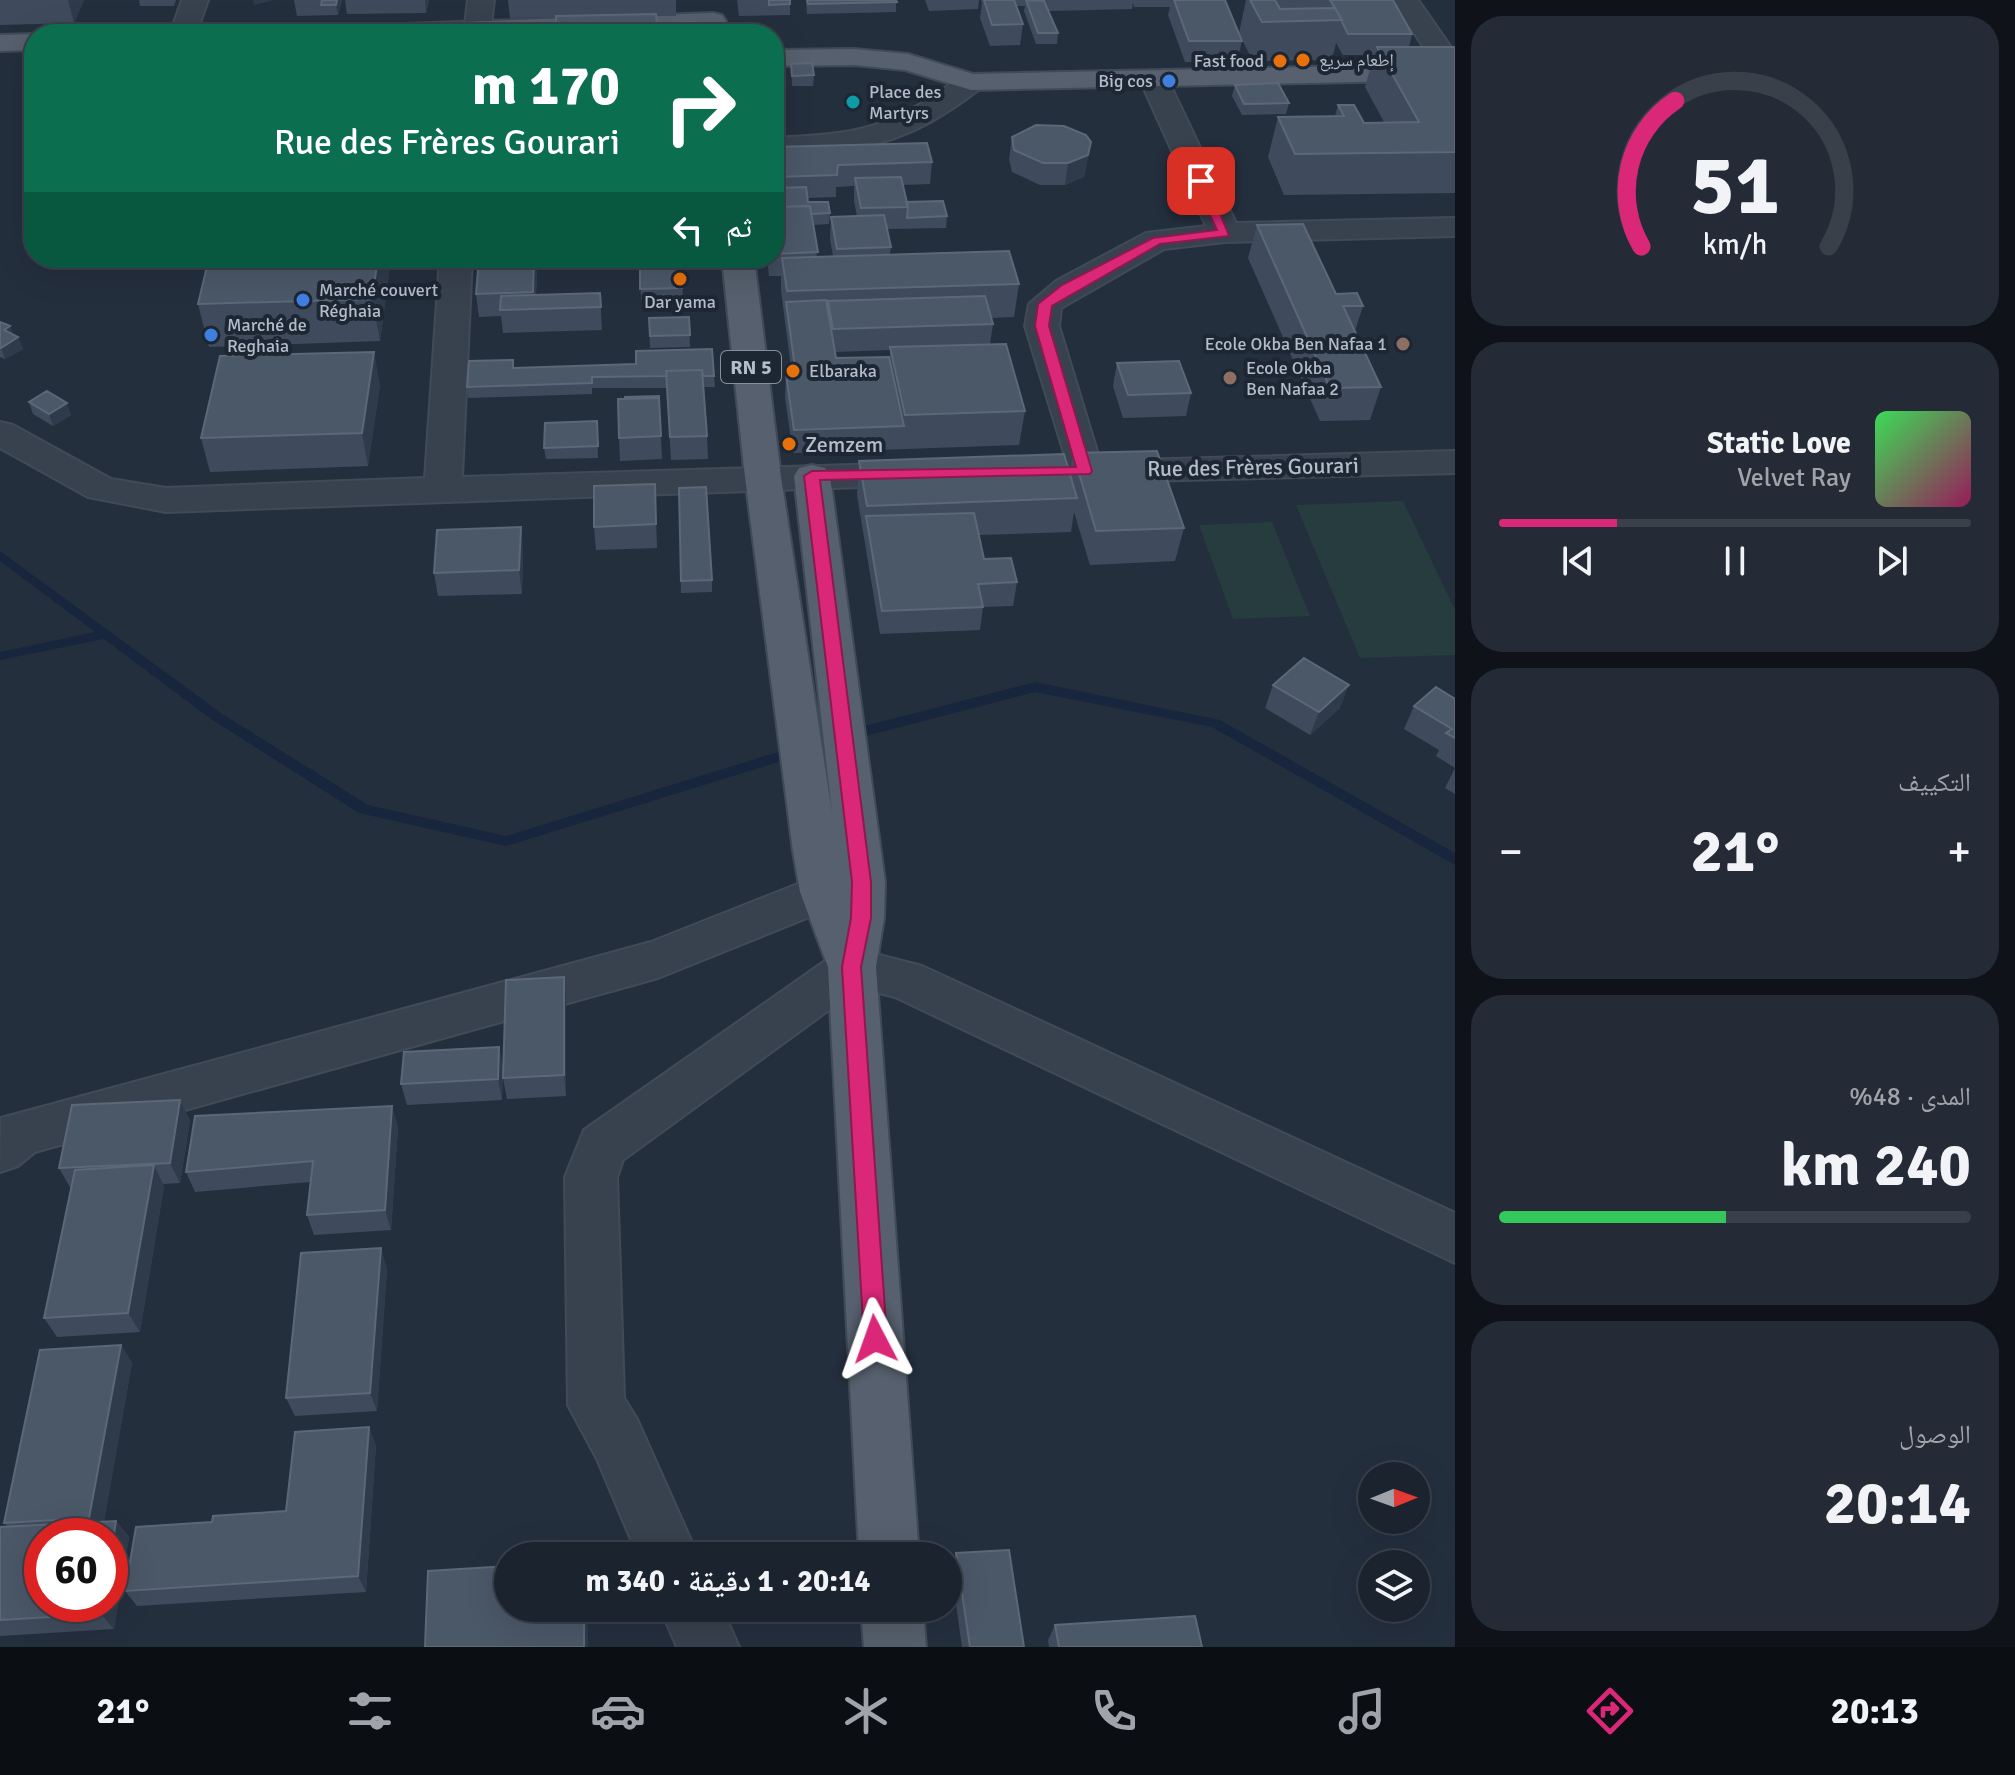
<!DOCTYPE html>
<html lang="ar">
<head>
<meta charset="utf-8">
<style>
  body { margin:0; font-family:Signika,"Noto Naskh Arabic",sans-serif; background:#242b36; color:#f1f3f6; direction:rtl; height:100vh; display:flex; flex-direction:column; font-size:30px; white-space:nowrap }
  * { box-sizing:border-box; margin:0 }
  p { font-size:26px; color:#a0a4aa }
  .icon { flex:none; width:44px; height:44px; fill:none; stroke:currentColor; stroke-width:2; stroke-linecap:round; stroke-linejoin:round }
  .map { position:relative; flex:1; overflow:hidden; direction:ltr }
  .sheet { display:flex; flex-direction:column; gap:16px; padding:16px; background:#0f1319; width:560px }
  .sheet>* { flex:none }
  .hud { position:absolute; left:24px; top:24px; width:760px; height:244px; border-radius:32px; box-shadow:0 8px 32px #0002,0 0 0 2px #39404a; direction:rtl; background:#0b6e4f; color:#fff; overflow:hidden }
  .needle { width:52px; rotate:89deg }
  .fabs { position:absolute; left:1358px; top:1462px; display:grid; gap:16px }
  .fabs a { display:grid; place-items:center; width:72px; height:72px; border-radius:50%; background:#1b232e; box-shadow:0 8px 32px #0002,0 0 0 2px #39404a; font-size:40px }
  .speed { position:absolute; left:24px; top:1518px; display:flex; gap:16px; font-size:40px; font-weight:700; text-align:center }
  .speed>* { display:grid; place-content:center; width:104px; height:104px; border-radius:50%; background:#1b232e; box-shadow:0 8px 32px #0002,0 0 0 2px #39404a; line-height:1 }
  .speed .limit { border:12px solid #d22; background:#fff; color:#111 }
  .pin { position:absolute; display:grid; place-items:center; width:68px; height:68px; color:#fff; margin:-34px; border-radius:16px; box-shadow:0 4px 12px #0006 }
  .me { position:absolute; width:88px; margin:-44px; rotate:356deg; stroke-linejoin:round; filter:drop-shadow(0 0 6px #0008) }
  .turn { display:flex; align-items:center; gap:28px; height:168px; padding:0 32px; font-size:36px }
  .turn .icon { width:104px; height:104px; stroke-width:2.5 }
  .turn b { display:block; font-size:56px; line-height:68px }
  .then { display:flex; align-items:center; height:76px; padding:0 32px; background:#0003; gap:16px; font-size:30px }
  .big { font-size:60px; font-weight:800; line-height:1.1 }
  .sheet .tile { flex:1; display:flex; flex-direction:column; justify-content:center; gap:12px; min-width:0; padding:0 28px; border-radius:32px; background:#242b36 }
  .sheet .dial { align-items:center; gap:0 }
  .dial svg { height:208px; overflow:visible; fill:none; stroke:#39404a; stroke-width:7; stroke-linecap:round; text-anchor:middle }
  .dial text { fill:#f1f3f6; stroke:none }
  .song { display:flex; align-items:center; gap:24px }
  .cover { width:96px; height:96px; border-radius:12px; background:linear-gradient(135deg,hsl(130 70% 55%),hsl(330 70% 35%)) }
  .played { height:8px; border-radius:4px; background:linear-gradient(90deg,#db2777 25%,#39404a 25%) }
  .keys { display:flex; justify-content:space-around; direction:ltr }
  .heat { display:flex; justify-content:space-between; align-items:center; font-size:44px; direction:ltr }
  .charge { height:12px; border-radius:6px; background:linear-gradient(90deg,#34c759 48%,#39404a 0) }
  .trip { position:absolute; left:494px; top:1542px; width:468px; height:80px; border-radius:40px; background:#1b232e; box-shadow:0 8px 32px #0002,0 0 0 2px #39404a; font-weight:800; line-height:80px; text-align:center; direction:rtl }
  .menu { display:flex; height:128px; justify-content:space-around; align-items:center; background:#0b0e12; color:#a0a4aa }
  .menu .icon { width:56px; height:56px }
  .menu .current { color:#db2777 }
  .menu b { font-size:36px; color:#f1f3f6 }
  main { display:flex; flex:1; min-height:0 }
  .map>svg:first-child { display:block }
  .green { fill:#263c3f }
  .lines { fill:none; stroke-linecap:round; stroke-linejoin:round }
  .stream { fill:#17263c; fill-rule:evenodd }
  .minor-casing { stroke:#414a57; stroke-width:4 }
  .major-casing { stroke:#414a57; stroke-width:4 }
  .minor { fill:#38414e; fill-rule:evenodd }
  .major { fill:#56606e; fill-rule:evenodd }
  .wall { fill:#3f4b5c; fill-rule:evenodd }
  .shaded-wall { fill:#2f3b4b }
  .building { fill:#4b5868; stroke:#5c6777; stroke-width:2 }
  .route { fill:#db2777; stroke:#8e194d; stroke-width:2 }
  .food-dot { fill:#e8710a; stroke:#1d2633; stroke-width:3 }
  .shop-dot { fill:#3f7fe0; stroke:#1d2633; stroke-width:3 }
  .culture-dot { fill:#0f9aa8; stroke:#1d2633; stroke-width:3 }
  .education-dot { fill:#8d6e63; stroke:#1d2633; stroke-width:3 }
  .labels { text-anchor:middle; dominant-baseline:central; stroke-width:8; stroke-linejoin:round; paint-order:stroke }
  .far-poi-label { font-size:18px; fill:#b4bcc9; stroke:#1d2633; text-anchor:start }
  .shield { fill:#1d2633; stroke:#878f9c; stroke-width:2 }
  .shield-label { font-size:20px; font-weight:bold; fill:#b4bcc9 }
  .poi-label { font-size:22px; fill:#b4bcc9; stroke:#1d2633; text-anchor:start }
  .street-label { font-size:22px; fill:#b4bcc9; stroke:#1d2633 }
</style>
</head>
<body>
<main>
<section class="sheet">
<div class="tile dial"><svg viewBox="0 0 100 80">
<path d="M14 69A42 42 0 1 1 86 69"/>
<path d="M14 69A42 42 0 0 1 27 13" stroke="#db2777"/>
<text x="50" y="56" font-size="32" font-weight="700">51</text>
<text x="50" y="72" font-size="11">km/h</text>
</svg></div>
<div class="tile">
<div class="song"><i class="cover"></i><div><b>Static Love</b><p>Velvet Ray</p></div></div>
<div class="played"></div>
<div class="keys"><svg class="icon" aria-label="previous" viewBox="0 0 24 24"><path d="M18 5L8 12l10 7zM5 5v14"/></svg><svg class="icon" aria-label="pause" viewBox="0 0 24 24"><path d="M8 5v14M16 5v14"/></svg><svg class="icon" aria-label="next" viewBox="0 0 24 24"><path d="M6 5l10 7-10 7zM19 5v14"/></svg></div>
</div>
<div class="tile"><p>التكييف</p>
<div class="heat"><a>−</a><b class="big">21°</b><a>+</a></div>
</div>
<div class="tile"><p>المدى · 48%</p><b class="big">240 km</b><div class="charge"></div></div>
<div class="tile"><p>الوصول</p><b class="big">20:14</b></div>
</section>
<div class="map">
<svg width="1455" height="1647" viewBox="0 0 1455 1647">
  <rect width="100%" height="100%" fill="#242f3e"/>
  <path class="green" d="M1403,501L1455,610V655L1360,658L1296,505Z
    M1272,522L1310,616L1233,619L1199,525Z"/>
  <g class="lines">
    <path class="stream" d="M0,551L221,713L368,805L506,836L849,730L1035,682L1220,720L1455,853V865L1212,727L1035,692L850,740L506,846L359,813L211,719L104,639L0,660V652L95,632L0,561Z"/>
    <g class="minor-casing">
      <path id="minor" d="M182,0H208L196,34H170Z
        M468,0H494L490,34H464Z
        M1392,0H1418L1455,53V81L1445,79Z
        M1153,70L1163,72L1167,78L1236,223L1455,218V236L1225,242L1164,249L1061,308L1059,326L1100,461L1455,451V473L1106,482L1072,479L1025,326L1029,304L1056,281L1146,233L1206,226L1139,78L1143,72Z
        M971,74L981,76L985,82L981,88C907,145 865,151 774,156V138C860,134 891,129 961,76Z
        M440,258H472L462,477L917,463L930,466L935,474L930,482L917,485L166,512L88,497L0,448V422L13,425L111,479L166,488L425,478Z
        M823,874L839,879L846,892L839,905L658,978L35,1152L18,1166L0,1172L1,1118L651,942Z
        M852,948L922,966L1455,1213V1263L895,997L859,988L623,1160L617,1177L624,1398L637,1419L698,1556H638L597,1459L568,1405L565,1177L584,1130L835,954Z
        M660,1608H722L739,1647H677Z"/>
    </g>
    <g class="major-casing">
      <path id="major" d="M713,13L722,15L726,21L722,27L571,34H336L340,28L349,26Z
        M34,34V50L0,51V35Z
        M854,49L908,54L973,74L1455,64V80L971,90L905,70L854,65L774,66V50Z
        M722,258H754L781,477L832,813L794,476L799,468L812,465L825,468L830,476L885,882L884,918L876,967L919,1556H859L828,967L800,892L793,851L745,477Z
        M861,1608H923L926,1647H864Z"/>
    </g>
    <use href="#minor" class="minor"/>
    <use href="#major" class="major"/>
  </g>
  <path class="wall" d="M0,0H84L74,23L0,25Z
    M139,0H176L174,6H140Z
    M294,0H342L338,15L297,16Z
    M345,0H429L426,13L347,14Z
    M508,0H676V16H656L657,30L698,34H556V17L510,18Z
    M737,0H790V15L739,16Z
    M806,0H896V12L807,14Z
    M925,0H979L978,9L929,11Z
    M981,0H1225L1239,33L1246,0H1393L1412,34L1409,47H1455V193L1284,195L1268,157L1278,117L1335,116L1338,105L1364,123L1384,122L1365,87L1374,55H1343L1336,43L1332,60L1253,61L1239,34L1242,41L1237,62H1185L1168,15L1170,7H1134L1133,3L1132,9L1049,11L1058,33L1057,44H1036L1024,11L1025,6H1016L1023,24L1020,45L990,46L980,18L982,3Z
    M791,64L814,75L813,86H792Z
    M1235,85L1289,103L1286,114L1242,115L1232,96Z
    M1012,137L1091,142L1084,177L1065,185H1040L1012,172L1009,159Z
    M774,147L932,162L930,184L902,185L906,202L947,216L946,228L887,229L891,247L890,254L1019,284L1014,317L991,318L993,324L990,344L1025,411L1019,445L793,453L785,398L786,375H792L781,291V276H769L767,258H774ZM854,186V201L857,216L831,217L830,239L833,256L817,257L813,225L829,224L830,213L808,202V198L836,197V187ZM890,350V358H836L835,352Z
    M1257,225L1336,294L1363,306L1355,331L1381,387L1370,420L1320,421L1248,258Z
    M209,258H391L380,341L209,347L198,304Z
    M535,258L537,276L536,295L600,293L602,330L503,333L501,316L479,317L476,294Z
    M681,264L683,299L641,300L640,265Z
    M689,317L690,347L650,348L649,318Z
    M0,322L10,326L13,335L18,337L23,349L5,359L0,357Z
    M1117,363L1191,393L1186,416L1123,418L1113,386Z
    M514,368L714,376L715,387H704L707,436L708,459L671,460L667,388H592V394L468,398L467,387Z
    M380,385L368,466L210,472L201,438Z
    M659,396L662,459L620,461L619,438Z
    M29,402L71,415L53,426L33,414Z
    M597,421L598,458L546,459L544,448Z
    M1073,453L1184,528L1175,561L1090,565L1074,512L1071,532L979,535L984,559L1017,582L1013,606L983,607L980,630L880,634L857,495L859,461L1070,473Z
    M655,484L657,548L596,550L594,527Z
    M679,488L712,580V592L681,593Z
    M523,551L522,594L438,596L434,573Z
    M1273,685L1340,708L1310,735L1265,708Z
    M1455,699V794L1445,788L1455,768L1436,756L1439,750L1404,729L1414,706Z
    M566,999V1096L507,1099L503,1078Z
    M499,1047L503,1069L502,1100L407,1105L401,1084Z
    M180,1100L190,1121L180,1183L163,1184L164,1186L140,1332L57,1337L44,1318L71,1189L59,1168Z
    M398,1127L391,1230L314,1235L307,1215L310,1182L195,1192L186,1172Z
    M387,1268L377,1411L295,1416L286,1398Z
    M121,1345L132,1363L104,1521H116L129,1537L114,1629L0,1636V1527H8L4,1523Z
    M376,1445L366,1592L137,1606L125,1591L212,1522L286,1511Z
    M956,1553L1024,1647H962L951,1569Z
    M1055,1625L1202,1647H1049L1048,1640Z"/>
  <path class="shaded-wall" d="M68,0H84L74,23Z
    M253,0H274L254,5Z
    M337,0H342L338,15L336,5Z
    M425,0H429L426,13Z
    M1091,142L1084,177L1065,185L1068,163Z
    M378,258H391L380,341L372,299Z
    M535,258L537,276L534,309L533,292Z
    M10,326L14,338L4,330Z
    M18,337L23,349L5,359L1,348Z
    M374,352L380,385L368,466L362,433Z
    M67,403L71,415L53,426L49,414Z
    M521,527L523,551L522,594L519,570Z
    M1349,685L1340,708L1310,735L1319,712Z
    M564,977L566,999V1096L564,1075Z
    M499,1047L503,1069L502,1100L498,1079Z
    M180,1100L190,1121L180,1183L170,1163Z
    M392,1106L398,1127L391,1230L385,1210Z
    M154,1165L164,1186L140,1332L128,1313Z
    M381,1248L387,1268L377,1411L370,1393Z
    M121,1345L132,1363L102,1534L89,1518Z
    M369,1427L376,1445L366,1592L358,1576Z
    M116,1521L129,1537L114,1629L101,1614L103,1604H110V1560Z
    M584,1608H588V1647H584Z"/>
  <path class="building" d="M322,0H337L336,5H321Z
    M769,0H790V4L769,5Z
    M807,0H896L897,2L808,4Z
    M984,0H1014L1023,24L992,25Z
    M1026,0L1044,1L1058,33H1038Z
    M1174,0H1225L1242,41H1189Z
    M1250,0H1275L1280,9L1335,8L1342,20L1262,22Z
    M1330,0H1393L1412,34H1348L1341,20H1342Z
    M656,14L657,30L682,29V34H556V16Z
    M696,22L698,34H684L682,29L662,30L661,23Z
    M419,27L418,34H307L308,30Z
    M1377,47H1455V152L1295,154L1278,117L1344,116L1338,105H1354L1364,123L1419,122Z
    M812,63L814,75L792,76L791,64Z
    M1278,83L1289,103L1244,104L1235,85Z
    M1036,125L1064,126L1086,135L1091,142L1088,155L1068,163H1043L1014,150L1012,137Z
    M927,143L932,162L838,165L837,175L774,177V147Z
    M901,177L908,207L861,208L855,178Z
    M806,187L808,202H828L830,213L811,214L810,206L774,207V188Z
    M943,201L947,216L907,218L908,207L906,202Z
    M810,206L818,252L774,254V207Z
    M884,215L891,247L837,249L831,217Z
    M1303,224L1336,294L1357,293L1363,306H1343L1381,387L1330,388L1257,225Z
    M1009,251L1019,284L787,291L782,258Z
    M209,258H378L372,299L198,304Z
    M479,258H534L533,292L476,294Z
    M681,264L682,288L640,289V265Z
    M600,293L601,307L500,310L501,296Z
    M985,296L993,324L833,329L828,301Z
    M826,300L836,358L889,357L904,426L794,430L786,375H796L786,302Z
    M689,317L690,335L650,336L649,318Z
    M0,322L10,326L4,330L18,337L1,348L0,347Z
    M1006,344L1025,411L905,415L890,347Z
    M712,349L714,376H703L702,370L666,371L667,376L592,377V383L467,387L469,361L513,360V368L636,364V351Z
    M374,352L362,433L201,438L220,356Z
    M1179,361L1191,393L1128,395L1117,363Z
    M702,370L707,436L670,437L666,371Z
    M47,391L67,403L49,414L29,402Z
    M659,396V398L625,399V397Z
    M659,398L661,436L619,438L618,399Z
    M597,421L598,446L544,448L545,423Z
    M1157,451L1184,528L1096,531L1073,453Z
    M1064,454L1077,498L867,506L859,461Z
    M655,484L656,524L594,527V486Z
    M706,487L712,580L681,581L679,488Z
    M974,513L984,559L1011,558L1017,582L978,584L983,607L882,611L866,516Z
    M521,527L519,570L434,573L437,530Z
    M1304,658L1349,685L1319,712L1273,685Z
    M1436,687L1455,699V738L1446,733L1452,729L1414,706Z
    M564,977V1075L503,1078L506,980Z
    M499,1047L498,1079L401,1084L404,1052Z
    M180,1100L170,1163L59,1168L72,1105Z
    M392,1106L385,1210L307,1215L313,1161L186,1172L195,1116Z
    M154,1165L128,1313L44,1318L75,1170Z
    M381,1248L370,1393L286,1398L301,1253Z
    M121,1345L89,1518L4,1523L40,1350Z
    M369,1427L358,1576L125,1591L136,1527L212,1522L213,1516L286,1511L295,1432Z
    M116,1521L110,1560V1536H42V1604H103L101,1614L0,1620V1527Z
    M1009,1550L1024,1647H970L956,1553Z
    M508,1566V1608H584V1647H425L428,1571Z
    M1195,1616L1202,1647H1059L1055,1625Z"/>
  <path class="route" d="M1201,177L1207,181L1229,236L1160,244L1052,306L1049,326L1092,471L1090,474L820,480L871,882V918L861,967L887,1339L883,1347L875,1350L867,1347L864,1339L842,967L851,918L852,882L804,476L812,471L1076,467L1035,326L1038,304L1062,285L1153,238L1217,230L1194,181Z"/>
  <g class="food-dot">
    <circle cx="1303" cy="60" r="8"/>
    <circle cx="1280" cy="61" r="8"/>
    <circle cx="680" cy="279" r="8"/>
    <circle cx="793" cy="371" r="8"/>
    <circle cx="789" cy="444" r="8"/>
  </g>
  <g class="shop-dot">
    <circle cx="1169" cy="81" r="8"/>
    <circle cx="303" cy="300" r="8"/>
    <circle cx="211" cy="335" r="8"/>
  </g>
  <circle class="culture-dot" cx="853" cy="102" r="8"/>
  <g class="education-dot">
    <circle cx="1403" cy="344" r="8"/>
    <circle cx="1230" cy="378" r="8"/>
  </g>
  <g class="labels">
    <g class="far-poi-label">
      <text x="1319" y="60">إطعام سريع</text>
      <text x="1264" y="61" text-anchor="end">Fast food</text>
      <text x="1153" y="81" text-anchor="end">Big cos</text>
      <text x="869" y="92">Place des<tspan x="869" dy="21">Martyrs</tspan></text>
      <text x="319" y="290">Marché couvert<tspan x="319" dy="21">Réghaia</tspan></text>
      <text x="680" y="302" text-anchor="middle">Dar yama</text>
      <text x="227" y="325">Marché de<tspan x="227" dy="21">Reghaia</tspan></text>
      <text x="1387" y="344" text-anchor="end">Ecole Okba Ben Nafaa 1</text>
      <text x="1246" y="368">Ecole Okba<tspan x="1246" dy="21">Ben Nafaa 2</tspan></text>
      <text x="809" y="371">Elbaraka</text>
    </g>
    <rect class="shield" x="721" y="351" width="60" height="32" rx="6"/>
    <g class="shield-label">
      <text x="751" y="367">RN 5</text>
    </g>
    <g class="poi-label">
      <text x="805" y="444">Zemzem</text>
    </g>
    <g class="street-label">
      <text transform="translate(1253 467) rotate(-1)">Rue des Frères Gourari</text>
    </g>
  </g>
</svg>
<div class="fabs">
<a><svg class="needle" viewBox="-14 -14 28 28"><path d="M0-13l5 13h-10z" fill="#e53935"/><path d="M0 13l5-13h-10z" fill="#a0a4aa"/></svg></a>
<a><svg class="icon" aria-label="layers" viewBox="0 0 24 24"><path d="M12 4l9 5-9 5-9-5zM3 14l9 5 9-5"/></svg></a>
</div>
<div class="speed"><div class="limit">60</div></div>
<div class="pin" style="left:1201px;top:181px;background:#d93025"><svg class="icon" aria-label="arrive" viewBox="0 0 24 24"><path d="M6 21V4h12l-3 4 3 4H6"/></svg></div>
<svg class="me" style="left:875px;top:1339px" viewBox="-20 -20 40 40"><path d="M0-17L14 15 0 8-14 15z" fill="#db2777" stroke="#fff" stroke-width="4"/></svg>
<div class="trip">20:14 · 1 دقيقة · 340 m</div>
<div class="hud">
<div class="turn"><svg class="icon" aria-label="right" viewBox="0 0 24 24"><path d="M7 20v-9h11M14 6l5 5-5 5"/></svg><div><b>170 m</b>Rue des Frères Gourari</div></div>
<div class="then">ثم<svg class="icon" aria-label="left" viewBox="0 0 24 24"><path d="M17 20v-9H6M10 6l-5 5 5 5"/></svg></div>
</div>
</div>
</main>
<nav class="menu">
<b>20:13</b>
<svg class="icon current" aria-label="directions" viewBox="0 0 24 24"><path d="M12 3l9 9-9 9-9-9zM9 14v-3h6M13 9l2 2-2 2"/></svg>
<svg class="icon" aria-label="music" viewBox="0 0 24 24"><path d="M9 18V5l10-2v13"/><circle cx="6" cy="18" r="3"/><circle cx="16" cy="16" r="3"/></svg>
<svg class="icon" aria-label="phone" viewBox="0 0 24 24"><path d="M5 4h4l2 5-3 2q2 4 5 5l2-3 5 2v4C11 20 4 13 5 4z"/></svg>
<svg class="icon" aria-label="climate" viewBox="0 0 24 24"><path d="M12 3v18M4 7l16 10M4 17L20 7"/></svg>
<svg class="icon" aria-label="car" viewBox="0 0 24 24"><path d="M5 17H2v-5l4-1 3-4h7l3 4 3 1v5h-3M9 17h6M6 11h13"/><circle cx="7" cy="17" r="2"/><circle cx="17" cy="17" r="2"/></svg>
<svg class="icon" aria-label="filters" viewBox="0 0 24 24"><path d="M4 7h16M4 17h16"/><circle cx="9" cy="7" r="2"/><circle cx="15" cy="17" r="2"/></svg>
<b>21°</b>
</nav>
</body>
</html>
